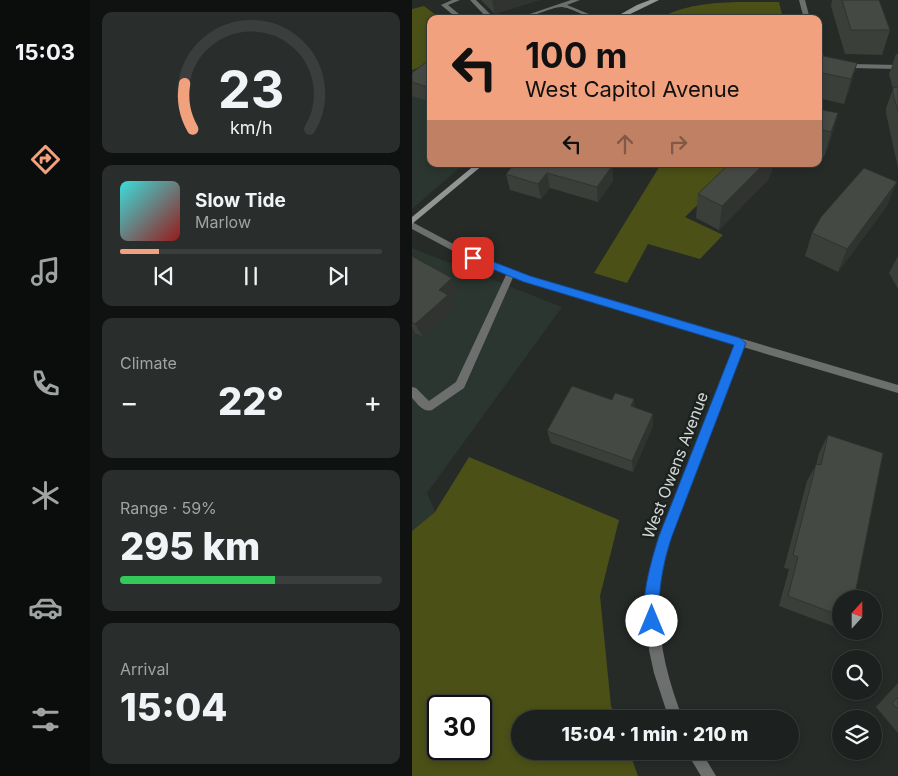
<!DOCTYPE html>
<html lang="en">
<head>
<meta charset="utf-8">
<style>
  body { margin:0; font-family:Inter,sans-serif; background:#292d2b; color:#f1f3f6; height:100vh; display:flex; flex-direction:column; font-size:19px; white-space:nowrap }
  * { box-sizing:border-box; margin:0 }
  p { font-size:16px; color:#a0a3a4 }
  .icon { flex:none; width:28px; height:28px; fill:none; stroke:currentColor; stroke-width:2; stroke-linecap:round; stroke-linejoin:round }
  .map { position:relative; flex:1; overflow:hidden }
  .side { display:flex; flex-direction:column; gap:12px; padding:12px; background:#0f1210; width:322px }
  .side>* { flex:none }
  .guide { position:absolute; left:15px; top:15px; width:395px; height:152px; border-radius:10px; box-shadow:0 2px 8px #0003,0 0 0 1px #3a3e3c; background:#f1a17d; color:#111; overflow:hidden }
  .needle { width:32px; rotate:21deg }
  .controls { position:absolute; left:420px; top:590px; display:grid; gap:10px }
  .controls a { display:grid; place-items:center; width:50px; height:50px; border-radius:50%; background:#1c201e; box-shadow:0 2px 8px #0003,0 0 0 1px #3a3e3c; font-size:25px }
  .speed { position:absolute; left:15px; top:695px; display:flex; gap:10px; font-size:25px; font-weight:700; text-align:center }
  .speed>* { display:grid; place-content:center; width:65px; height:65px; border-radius:50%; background:#1c201e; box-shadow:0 2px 8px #0003,0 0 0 1px #3a3e3c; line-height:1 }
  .speed .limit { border:2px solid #111; border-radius:8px; background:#fff; color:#111 }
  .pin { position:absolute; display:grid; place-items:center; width:42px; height:42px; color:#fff; margin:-21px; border-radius:10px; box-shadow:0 2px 8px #0006 }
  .me { position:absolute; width:55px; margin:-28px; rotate:0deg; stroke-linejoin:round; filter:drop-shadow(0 0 4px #0008) }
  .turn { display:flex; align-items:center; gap:18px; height:105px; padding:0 15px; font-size:22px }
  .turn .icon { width:65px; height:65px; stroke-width:2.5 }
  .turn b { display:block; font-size:35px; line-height:42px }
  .lanes { display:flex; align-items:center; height:48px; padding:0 15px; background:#0003; justify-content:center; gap:25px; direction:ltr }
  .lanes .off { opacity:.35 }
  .big { font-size:38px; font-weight:800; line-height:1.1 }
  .side .tile { flex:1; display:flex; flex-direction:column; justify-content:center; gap:8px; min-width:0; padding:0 18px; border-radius:10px; background:#292d2b }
  .side .dial { align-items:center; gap:0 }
  .dial svg { height:130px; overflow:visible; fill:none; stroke:#3a3e3c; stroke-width:7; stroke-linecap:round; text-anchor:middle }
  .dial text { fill:#f1f3f6; stroke:none }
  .song { display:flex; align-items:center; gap:15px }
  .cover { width:60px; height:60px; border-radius:8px; background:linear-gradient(135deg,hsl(180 70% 55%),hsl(0 70% 35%)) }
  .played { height:5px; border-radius:2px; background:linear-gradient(90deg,#f1a17d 15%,#3a3e3c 15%) }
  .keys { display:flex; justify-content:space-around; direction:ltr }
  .heat { display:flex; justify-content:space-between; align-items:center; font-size:28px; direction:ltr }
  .charge { height:8px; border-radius:4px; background:linear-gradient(90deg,#34c759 59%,#3a3e3c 0) }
  .trip { position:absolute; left:99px; top:710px; width:288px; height:50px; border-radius:25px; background:#1c201e; box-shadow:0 2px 8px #0003,0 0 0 1px #3a3e3c; font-weight:800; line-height:50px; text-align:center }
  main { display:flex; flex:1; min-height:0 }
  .dock { display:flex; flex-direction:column; width:90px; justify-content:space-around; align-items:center; background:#0b0d0c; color:#a0a3a4 }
  .dock .icon { width:35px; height:35px }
  .dock .active { color:#f1a17d }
  .dock b { font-size:22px; color:#f1f3f6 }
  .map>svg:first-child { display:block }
  .built { fill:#2a362f }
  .green { fill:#4b5017; fill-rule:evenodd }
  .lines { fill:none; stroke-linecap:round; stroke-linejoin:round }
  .lane { fill:#6c6f6e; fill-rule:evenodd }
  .street { fill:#6c6f6e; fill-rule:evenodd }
  .secondary { fill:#919695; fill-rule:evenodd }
  .wall { fill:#3b3f3a }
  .shaded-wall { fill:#303330 }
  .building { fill:#454944; stroke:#303330 }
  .route { fill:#1a73e8; stroke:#114b97 }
  .labels { text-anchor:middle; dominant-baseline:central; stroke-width:5; stroke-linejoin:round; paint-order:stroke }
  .street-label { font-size:16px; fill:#d4d7d5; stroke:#1c221f }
</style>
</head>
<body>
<main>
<nav class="dock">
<b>15:03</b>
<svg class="icon active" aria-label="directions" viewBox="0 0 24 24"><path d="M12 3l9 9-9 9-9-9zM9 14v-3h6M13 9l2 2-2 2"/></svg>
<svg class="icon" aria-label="music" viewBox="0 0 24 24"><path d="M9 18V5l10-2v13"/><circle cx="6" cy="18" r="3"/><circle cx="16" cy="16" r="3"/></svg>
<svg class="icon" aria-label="phone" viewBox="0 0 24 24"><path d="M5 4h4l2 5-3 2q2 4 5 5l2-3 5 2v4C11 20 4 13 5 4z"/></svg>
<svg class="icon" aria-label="climate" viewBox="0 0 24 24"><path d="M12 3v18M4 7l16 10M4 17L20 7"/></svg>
<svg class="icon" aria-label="car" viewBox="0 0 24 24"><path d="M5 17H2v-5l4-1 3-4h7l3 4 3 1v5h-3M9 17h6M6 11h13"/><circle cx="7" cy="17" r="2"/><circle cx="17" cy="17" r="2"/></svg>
<svg class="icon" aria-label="filters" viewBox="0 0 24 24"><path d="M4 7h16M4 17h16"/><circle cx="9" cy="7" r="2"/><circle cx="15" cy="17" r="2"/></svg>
</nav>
<section class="side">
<div class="tile dial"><svg viewBox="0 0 100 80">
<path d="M14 69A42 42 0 1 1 86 69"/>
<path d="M14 69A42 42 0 0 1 9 41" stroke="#f1a17d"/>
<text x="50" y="56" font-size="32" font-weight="700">23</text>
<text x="50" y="72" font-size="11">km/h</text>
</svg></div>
<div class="tile">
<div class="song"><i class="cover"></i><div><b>Slow Tide</b><p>Marlow</p></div></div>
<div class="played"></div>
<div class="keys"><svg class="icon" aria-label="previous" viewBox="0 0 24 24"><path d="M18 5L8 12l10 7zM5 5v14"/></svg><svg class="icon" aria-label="pause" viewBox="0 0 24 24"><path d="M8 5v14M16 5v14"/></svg><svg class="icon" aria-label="next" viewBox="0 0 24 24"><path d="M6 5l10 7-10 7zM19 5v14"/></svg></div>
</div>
<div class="tile"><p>Climate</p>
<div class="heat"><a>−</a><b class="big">22°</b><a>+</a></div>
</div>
<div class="tile"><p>Range · 59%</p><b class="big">295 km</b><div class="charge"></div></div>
<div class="tile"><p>Arrival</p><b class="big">15:04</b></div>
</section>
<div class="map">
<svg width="486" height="776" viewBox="0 0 486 776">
  <rect width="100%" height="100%" fill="#262b28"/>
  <path class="built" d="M19,63V164H52L0,209V70Z
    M0,248L150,307L15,493L23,512L0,531Z"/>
  <path class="green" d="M326,2H367L371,19H246C272,5 297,3 326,2Z
    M12,6L29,19H19V63L0,70V9Z
    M249,164H328L273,217L311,235L288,259L236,244L215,283L182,273Z
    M57,457L207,520L188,596L199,706L204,719H108V751H217L226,776H0V531L23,512ZM26,706H69V749H26Z"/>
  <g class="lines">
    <path class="lane" d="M40,0H48L36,5L53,19H46L29,5Z
      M58,0H64L83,19H76Z
      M159,0H168L155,5L189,19C174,19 164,9 150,7C141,6 118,19 103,19Z
      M387,0H393L398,19H392Z
      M406,54L439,64L486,65V69L439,68L406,58Z
      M99,270L103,273L52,388L20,410C11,413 5,403 0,398V387L4,388L17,401L44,382L95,273Z"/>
    <path class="street" d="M0,222L64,256L118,276L486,385V393L331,347C315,389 299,430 283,472C266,516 247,559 247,607C247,647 257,683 271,719H257L242,673L237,650L235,606L237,583L247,536L323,344L112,281L58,260L0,229Z
      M274,751H289L304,776H289Z"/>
    <path class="secondary" d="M238,0H247L208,19H200L225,5Z
      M64,164H72L0,224V217Z"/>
  </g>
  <path class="wall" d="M69,0H127L83,14Z
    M420,0H467L478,30L470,55L433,54L419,6Z
    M484,54H486V168L474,113V108L481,89L477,74Z
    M406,55L445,63L438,87L432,104L406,98Z
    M19,58V102L0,96V73Z
    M406,109L426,113L419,138L412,157L406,155Z
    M317,164H361L359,174L357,177L356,180L307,230L284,218L286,194Z
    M200,166L201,181L186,202L138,188L129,199L98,190L94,174Z
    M475,206L426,272L393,256L400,233Z
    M0,256L46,292L38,299L43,309L11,337L3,333L0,336Z
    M486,256V289L477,273Z
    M222,407L241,426L221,472L139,443L135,431Z
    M416,435L429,599V626L426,628L367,606L377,569L372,568L395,481L404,465L407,453Z
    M486,683V733L464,707Z"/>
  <path class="shaded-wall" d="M80,0H127L83,14Z
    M445,63L438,87L432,104L439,79Z
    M426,113L419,138L412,157L419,132Z
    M352,164H361L359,174L357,177L356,180L307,230L310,206Z
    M200,166L201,181L186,202L185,187Z
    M135,173L138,188L129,199L126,184Z
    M485,182L475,206L426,272L435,249Z
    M40,278L46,292L38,299L43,309L11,337L3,324L27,290Z
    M0,327L3,333L0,336Z
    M222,399L223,411L219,406Z
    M241,414V426L221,472L220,461Z"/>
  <path class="building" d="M430,0H467L478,30H439Z
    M406,55L445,63L439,79L406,72Z
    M19,58V88L0,82V73Z
    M481,87L486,88V112L481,93Z
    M406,109L426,113L419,132L406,129Z
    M102,164H192L200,166L185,187L135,173L126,184L94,174Z
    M317,164H352L310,206L286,194Z
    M452,168L485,182L435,249L400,233L409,217Z
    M0,256L40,278L27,290L36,295L3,324L0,322Z
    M160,386L200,400L203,393L222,399L219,406L241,414L220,461L135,431Z
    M416,435L471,453L442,599H429V616L376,596L386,557L381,555L404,464L409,465Z
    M486,697V709L480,703Z"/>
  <path class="route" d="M61,254L118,276L328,338L334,343L260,536C254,554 250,571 248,590C246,602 250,615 245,626L240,628L235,626C226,604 240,558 247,536L322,345L112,282L58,260V255Z"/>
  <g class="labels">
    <g class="street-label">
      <text transform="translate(263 465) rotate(-69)">West Owens Avenue</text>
    </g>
  </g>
</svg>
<div class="controls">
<a><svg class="needle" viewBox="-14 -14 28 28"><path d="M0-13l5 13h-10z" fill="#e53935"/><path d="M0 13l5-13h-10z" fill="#a0a3a4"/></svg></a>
<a><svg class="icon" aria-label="search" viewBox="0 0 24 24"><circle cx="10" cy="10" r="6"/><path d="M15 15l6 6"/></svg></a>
<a><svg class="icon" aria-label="layers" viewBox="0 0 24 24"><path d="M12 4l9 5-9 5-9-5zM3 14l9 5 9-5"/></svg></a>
</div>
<div class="speed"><div class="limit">30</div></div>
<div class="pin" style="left:61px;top:258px;background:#d93025"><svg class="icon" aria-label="arrive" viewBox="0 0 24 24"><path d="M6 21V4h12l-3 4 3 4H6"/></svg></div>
<svg class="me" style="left:240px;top:621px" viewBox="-20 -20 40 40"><circle r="19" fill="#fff"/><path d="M0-13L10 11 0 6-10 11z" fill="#1a73e8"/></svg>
<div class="trip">15:04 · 1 min · 210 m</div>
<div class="guide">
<div class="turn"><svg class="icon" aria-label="left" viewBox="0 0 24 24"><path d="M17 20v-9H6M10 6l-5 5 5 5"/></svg><div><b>100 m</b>West Capitol Avenue</div></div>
<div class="lanes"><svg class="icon" aria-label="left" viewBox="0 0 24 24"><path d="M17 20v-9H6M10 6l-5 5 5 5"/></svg><svg class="icon off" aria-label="ahead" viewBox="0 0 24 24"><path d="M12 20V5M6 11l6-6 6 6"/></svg><svg class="icon off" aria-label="right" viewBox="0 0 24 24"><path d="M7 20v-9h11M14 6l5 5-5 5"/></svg></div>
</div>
</div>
</main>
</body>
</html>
